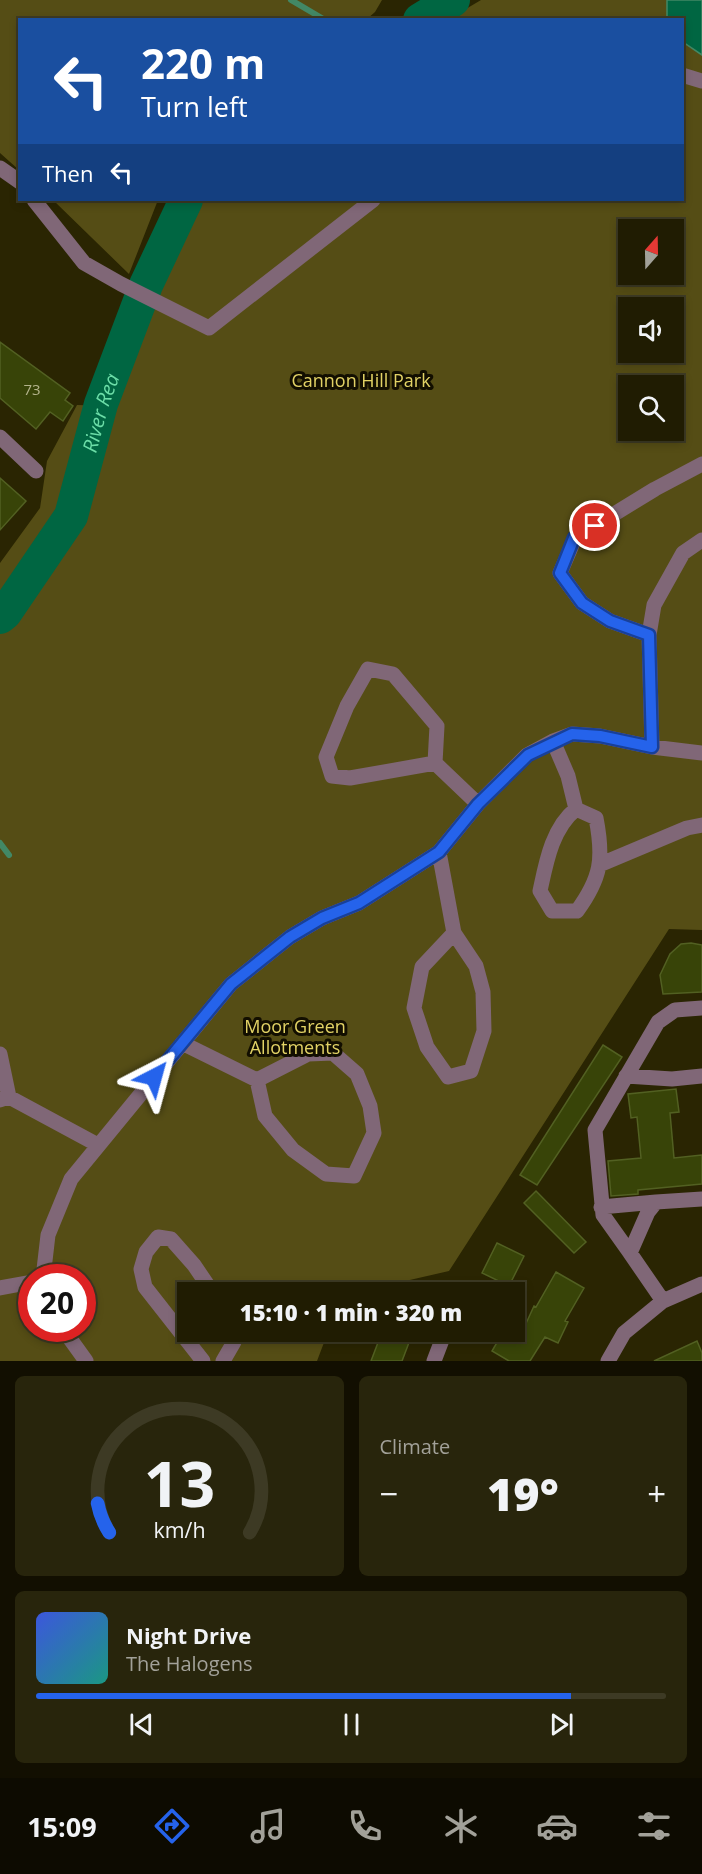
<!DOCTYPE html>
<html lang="en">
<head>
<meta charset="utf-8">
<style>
  body { margin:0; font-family:"Open Sans",sans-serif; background:#28250c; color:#f1f3f6; height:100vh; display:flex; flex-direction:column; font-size:22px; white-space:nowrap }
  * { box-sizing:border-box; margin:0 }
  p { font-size:20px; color:#a2a199 }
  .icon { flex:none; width:33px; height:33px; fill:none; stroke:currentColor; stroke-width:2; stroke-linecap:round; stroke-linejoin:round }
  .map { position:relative; height:1361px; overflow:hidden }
  .details { display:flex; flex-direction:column; gap:15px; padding:15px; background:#120f01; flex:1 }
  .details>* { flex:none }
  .banner { position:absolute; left:18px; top:18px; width:666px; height:183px; border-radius:0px; box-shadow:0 3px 9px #0003,0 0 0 2px #3d3a24; background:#1a4fa0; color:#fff; overflow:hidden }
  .needle { width:39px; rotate:20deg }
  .buttons { position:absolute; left:618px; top:219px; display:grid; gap:12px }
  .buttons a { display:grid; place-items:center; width:66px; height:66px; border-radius:0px; background:#201c02; box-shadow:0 3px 9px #0003,0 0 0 2px #3d3a24; font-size:30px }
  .speed { position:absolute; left:18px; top:1264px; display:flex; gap:12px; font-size:30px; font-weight:700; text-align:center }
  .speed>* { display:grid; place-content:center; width:78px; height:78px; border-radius:50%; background:#201c02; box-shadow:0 3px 9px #0003,0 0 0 2px #3d3a24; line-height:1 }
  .speed .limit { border:9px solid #d22; background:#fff; color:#111 }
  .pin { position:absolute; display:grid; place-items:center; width:51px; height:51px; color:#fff; margin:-26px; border:3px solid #fff; border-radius:50%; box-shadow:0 2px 6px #0007 }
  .me { position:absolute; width:66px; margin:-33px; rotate:39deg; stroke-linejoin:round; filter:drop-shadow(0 0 4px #0008) }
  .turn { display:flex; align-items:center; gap:21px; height:126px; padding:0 24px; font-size:27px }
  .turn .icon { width:78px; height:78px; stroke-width:2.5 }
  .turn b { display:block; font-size:42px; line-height:51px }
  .then { display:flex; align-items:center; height:57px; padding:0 24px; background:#0003; gap:12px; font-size:22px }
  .big { font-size:45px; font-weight:800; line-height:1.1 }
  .details .widget { flex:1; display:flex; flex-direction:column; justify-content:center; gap:9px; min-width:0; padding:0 21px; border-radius:9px; background:#28250c }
  .details .dial { align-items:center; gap:0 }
  .dial svg { height:156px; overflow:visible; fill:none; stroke:#3d3a24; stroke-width:7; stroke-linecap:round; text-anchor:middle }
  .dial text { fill:#f1f3f6; stroke:none }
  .song { display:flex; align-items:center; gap:18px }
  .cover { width:72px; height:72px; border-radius:9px; background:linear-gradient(135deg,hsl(230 70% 55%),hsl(170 70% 35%)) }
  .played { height:6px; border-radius:3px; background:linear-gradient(90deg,#2563eb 85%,#3d3a24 85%) }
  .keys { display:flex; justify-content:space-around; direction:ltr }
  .heat { display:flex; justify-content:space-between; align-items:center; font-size:33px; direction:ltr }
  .details .tiles { flex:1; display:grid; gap:15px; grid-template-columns:1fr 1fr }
  .widget:last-child { grid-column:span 2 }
  .trip { position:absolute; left:177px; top:1282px; width:348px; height:60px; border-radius:0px; background:#201c02; box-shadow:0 3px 9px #0003,0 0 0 2px #3d3a24; font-weight:800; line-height:60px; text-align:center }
  .tab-bar { display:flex; height:96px; justify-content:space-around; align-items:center; background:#0d0b01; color:#a2a199 }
  .tab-bar .icon { width:42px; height:42px }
  .tab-bar .on { color:#2563eb }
  .tab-bar b { font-size:27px; color:#f1f3f6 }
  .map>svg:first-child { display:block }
  .green { fill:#554d15; fill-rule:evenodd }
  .water { fill:#006642; stroke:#428865; stroke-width:1.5 }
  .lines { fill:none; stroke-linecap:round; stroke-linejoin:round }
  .stream { stroke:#428865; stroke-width:6 }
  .river { stroke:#006642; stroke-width:34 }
  .building { fill:#384408; stroke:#526022; stroke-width:1.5 }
  .minor { stroke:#806777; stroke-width:15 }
  .route-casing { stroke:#184099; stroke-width:15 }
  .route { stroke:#2563eb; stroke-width:10 }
  .labels { text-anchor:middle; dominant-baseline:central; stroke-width:6; stroke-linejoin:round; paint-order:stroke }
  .number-label { font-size:15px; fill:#b3b38b }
  .park-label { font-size:18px; fill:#e2d265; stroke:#120e00 }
  .water-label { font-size:20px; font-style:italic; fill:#6bdda7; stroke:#120e00 }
</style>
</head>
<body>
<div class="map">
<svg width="702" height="1361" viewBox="0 0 702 1361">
  <rect width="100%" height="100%" fill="#2a2502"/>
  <path class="green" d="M0,0H382L375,12L367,19L20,20L19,170L0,153Z
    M481,0H702V930L669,929L449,1271L353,1293H188V1332H328L317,1361H0V563L40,508L47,461L77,405L112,406L192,200H682V20L449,19ZM628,230H674V274H628ZM628,308H674V352H628ZM628,386H674V430H628ZM32,1278H82V1329H32Z
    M53,200H158L129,274Z"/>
  <path class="water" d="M667,0H702V55L683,42L682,20L667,19Z"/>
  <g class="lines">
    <path class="stream" d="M291,0L325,20
      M0,843L9,855"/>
    <g class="river">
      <path d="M420,20L453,0"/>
      <path id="s1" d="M0,617L5,613L71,516L101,404L146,285L186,200"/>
    </g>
  </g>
  <path class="building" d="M0,342L70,393L65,400L73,406L63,421L50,412L36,429L0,398Z
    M0,478L26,501L0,530Z
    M691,943L702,945V992L663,994L660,975L670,954L681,944Z
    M603,1045L622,1057L537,1185L520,1175Z
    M676,1089L679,1112L670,1113L674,1158L702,1155V1184L638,1190V1194L611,1196L608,1161L641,1158L637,1117L631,1118L628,1094Z
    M536,1191L586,1242L574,1253L524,1203Z
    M497,1243L524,1256L509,1286L482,1273Z
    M556,1272L584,1288L565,1321L568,1322L558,1343L545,1337L530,1361H509L492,1351L503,1332L518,1341L534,1306L536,1307Z
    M382,1332H413L402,1361H371Z
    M697,1341L702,1353V1361H654Z"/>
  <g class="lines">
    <path class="minor" d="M682,75L702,81
      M0,168L20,182
      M34,200L84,263L121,284L209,328L373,200
      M0,437L36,471
      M649,635L610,621L582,603L560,573L575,538L655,489L702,464
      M553,741L568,776L576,809L596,818C604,859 601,878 577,911H552L540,891C546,863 552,828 576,809
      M652,747L649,635L654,605L683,553L702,540
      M435,763L350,778L332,776L326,757L347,706L368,669L393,674L437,726L435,763L478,804
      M439,852L454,933L476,966L483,992L484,1031L471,1071L448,1077L427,1047L414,1008L422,967L454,933
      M599,865L687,828L702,825
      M182,1043L257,1080L308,1054L333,1053L357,1074L370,1106L374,1133L354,1176L326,1174L293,1150L265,1116L257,1080
      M0,1054L9,1097
      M626,1076L672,1079L702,1076
      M0,1100L9,1097L98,1145
      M601,1207L656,1202
      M630,1253L603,1215L595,1130L658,1022L675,1010L702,1008
      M43,1278L48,1235L71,1179L231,984L290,937L322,918L359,903L439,852L478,804L527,755L553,741L572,734L600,736L652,747L702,753
      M0,1288L32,1282
      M663,1301L630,1253L648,1212L656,1202L702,1199
      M63,1329L86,1361
      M203,1361L145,1287L141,1269L146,1252L158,1237L171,1239L194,1265L213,1293
      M223,1361L234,1342L233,1332
      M434,1361L445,1332
      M608,1361L624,1333L663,1301L702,1284"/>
  </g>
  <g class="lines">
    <g class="route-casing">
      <path id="route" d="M154,1077L231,984L290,937L322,918L359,903L439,852L478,804L528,755L572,734L600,736L652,747L649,635L610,621L582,603L560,573L574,538L595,526"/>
    </g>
    <use href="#route" class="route"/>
  </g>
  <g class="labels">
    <g class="number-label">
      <text x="32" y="389">73</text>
    </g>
    <g class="park-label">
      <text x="361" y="380">Cannon Hill Park</text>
      <text x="295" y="1026">Moor Green<tspan x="295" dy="21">Allotments</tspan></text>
    </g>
    <g class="water-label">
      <text stroke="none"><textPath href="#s1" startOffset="231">River Rea</textPath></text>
    </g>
  </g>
</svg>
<div class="buttons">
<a><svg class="needle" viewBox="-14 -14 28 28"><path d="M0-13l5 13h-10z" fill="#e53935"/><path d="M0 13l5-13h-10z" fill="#a2a199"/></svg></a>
<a><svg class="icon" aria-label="sound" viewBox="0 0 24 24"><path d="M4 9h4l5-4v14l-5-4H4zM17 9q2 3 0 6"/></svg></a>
<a><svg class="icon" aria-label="search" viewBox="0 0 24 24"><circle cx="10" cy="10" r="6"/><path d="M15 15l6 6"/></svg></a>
</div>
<div class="speed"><div class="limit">20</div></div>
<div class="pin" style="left:595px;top:526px;background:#d93025"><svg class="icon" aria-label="arrive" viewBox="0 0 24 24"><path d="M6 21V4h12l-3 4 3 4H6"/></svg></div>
<svg class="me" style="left:154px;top:1077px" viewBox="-20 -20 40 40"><path d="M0-17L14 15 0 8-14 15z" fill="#2563eb" stroke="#fff" stroke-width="4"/></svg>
<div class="trip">15:10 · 1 min · 320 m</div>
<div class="banner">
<div class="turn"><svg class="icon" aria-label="left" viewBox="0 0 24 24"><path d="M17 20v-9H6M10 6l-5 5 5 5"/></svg><div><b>220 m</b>Turn left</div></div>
<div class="then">Then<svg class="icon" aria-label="left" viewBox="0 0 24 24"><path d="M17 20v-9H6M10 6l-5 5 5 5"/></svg></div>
</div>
</div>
<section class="details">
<div class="tiles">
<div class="widget dial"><svg viewBox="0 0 100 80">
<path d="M14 69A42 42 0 1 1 86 69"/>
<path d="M14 69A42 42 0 0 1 8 54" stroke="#2563eb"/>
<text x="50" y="56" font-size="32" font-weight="700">13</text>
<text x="50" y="72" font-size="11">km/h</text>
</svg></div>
<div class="widget"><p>Climate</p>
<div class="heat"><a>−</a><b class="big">19°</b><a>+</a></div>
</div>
<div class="widget">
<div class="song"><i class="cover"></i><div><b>Night Drive</b><p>The Halogens</p></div></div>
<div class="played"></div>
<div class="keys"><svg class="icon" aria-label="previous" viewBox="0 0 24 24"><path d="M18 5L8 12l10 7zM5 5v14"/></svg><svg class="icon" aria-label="pause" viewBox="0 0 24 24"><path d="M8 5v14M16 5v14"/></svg><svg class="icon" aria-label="next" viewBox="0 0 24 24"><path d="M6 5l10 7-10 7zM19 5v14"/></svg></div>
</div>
</div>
</section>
<nav class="tab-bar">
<b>15:09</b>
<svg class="icon on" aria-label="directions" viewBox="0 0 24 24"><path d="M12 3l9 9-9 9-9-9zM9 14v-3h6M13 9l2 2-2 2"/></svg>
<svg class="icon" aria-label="music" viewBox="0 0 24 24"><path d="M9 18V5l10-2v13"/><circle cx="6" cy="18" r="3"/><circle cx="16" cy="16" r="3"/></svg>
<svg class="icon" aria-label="phone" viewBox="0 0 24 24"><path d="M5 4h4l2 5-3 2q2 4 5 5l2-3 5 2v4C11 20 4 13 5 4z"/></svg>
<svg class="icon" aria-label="climate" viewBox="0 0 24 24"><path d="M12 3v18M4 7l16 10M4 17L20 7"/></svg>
<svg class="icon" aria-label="car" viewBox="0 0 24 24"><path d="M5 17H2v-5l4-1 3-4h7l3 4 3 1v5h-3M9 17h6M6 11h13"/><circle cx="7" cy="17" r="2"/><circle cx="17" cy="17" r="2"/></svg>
<svg class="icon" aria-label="filters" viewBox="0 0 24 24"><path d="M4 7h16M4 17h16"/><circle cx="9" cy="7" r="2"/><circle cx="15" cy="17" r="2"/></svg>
</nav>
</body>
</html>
